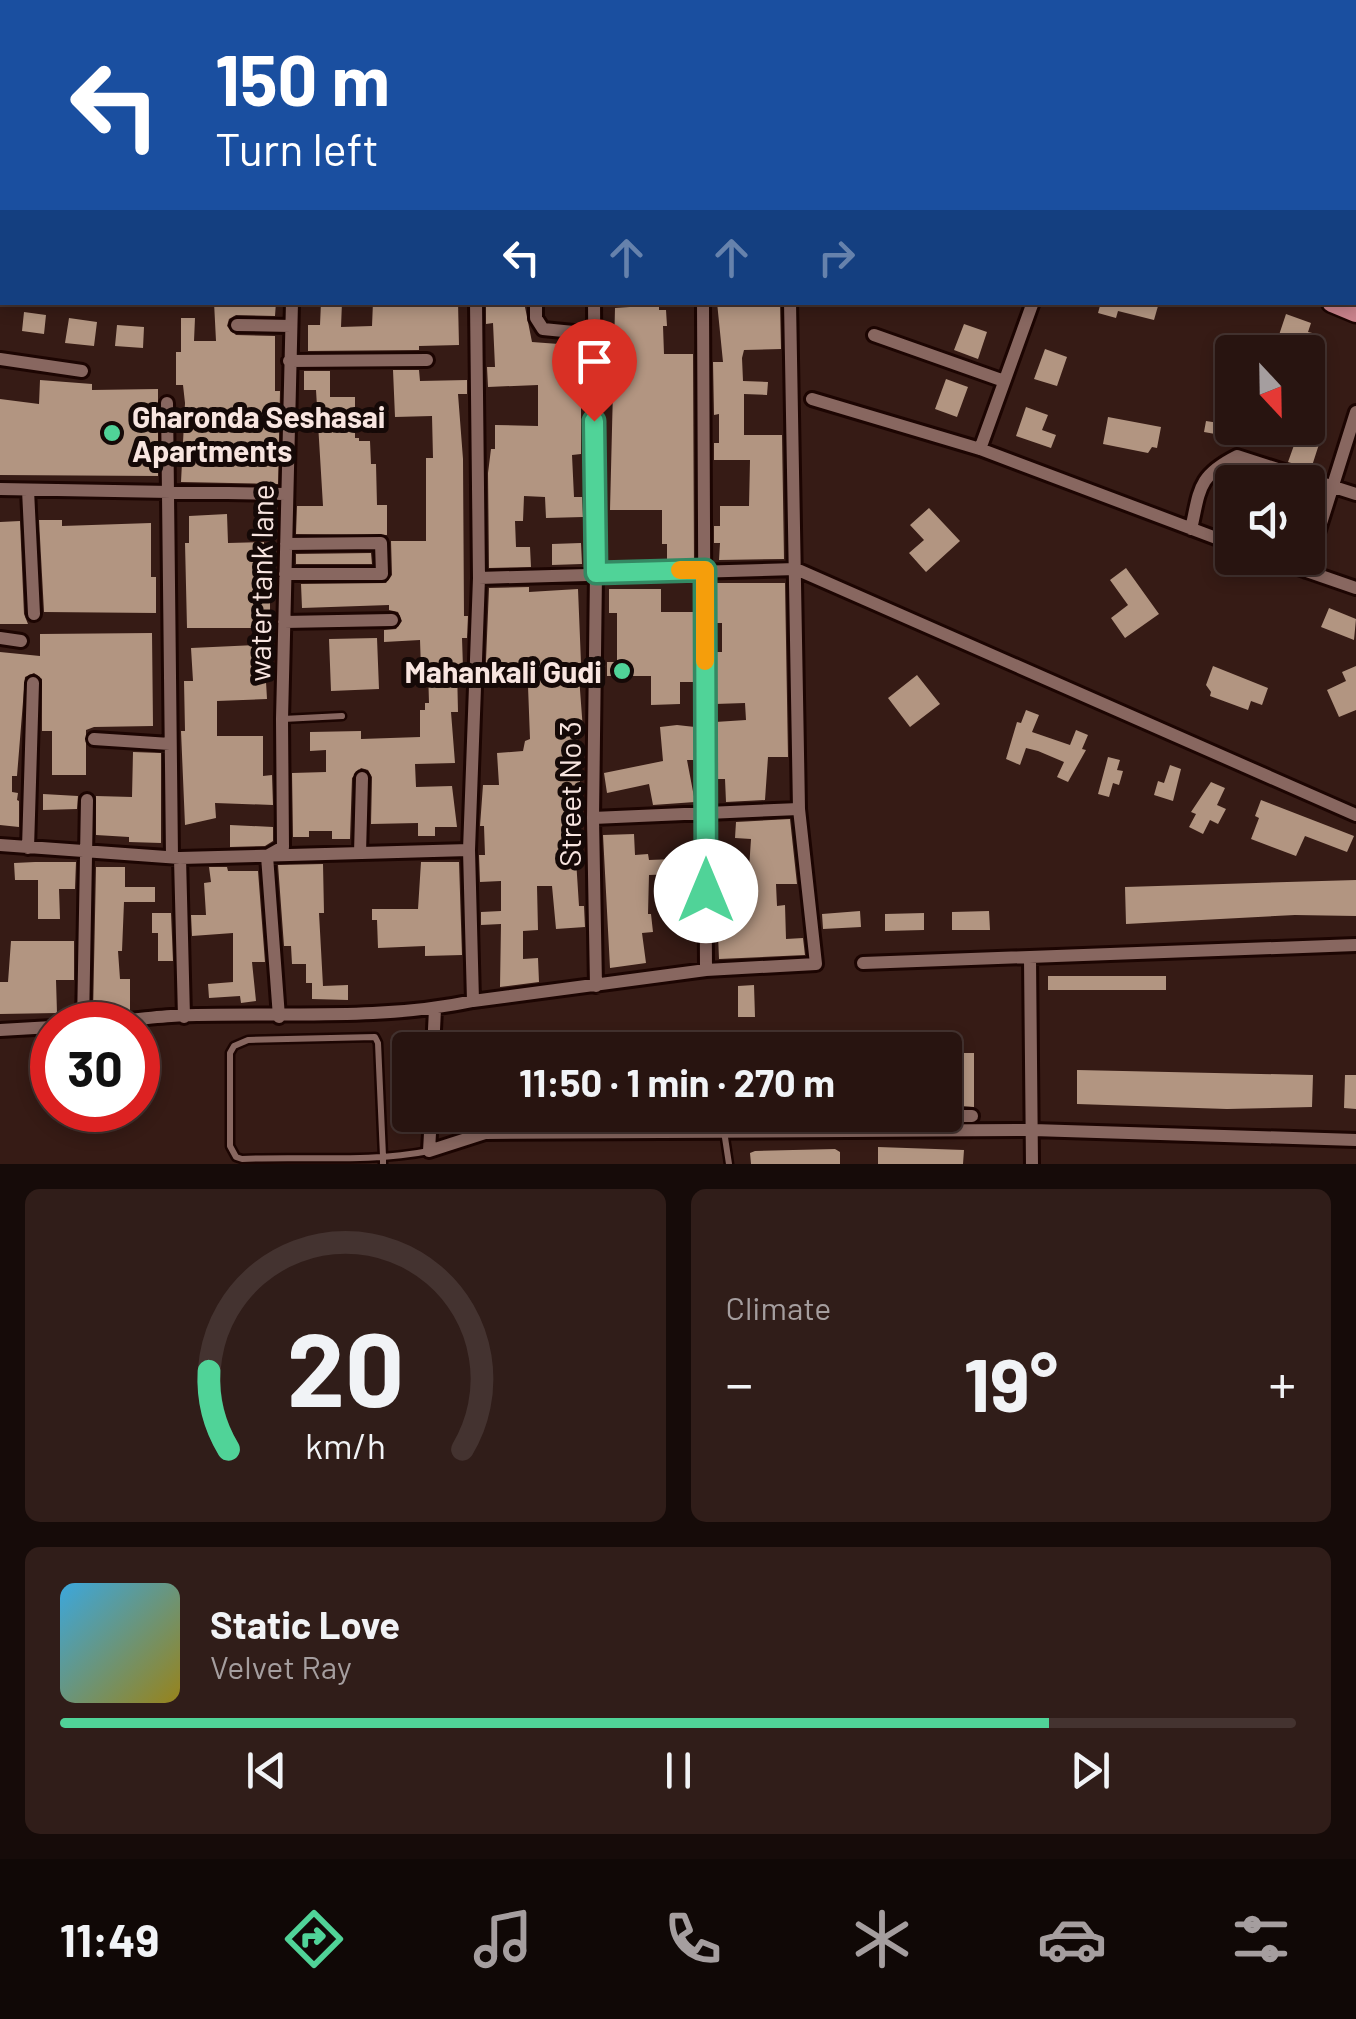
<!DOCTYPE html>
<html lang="en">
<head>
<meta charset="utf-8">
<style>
  body { margin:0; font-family:Barlow,sans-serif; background:#301d19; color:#f1f3f6; height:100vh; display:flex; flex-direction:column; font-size:38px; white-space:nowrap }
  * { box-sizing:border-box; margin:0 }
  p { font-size:32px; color:#a59e9f }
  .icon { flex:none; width:55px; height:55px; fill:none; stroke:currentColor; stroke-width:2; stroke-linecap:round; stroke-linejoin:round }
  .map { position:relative; height:1164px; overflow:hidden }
  .side { display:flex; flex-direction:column; gap:25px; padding:25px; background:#160b09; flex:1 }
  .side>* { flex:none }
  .banner { position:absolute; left:0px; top:0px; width:1358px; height:305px; box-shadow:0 5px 15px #0003,0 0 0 2px #443330; background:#1a4fa0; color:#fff; overflow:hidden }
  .needle { width:65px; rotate:158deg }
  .controls { position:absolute; left:1215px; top:335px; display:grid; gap:20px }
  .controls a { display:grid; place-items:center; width:110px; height:110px; border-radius:10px; background:#281410; box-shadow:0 5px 15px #0003,0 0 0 2px #443330; font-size:50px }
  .speed { position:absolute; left:30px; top:1002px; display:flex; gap:20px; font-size:50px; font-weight:700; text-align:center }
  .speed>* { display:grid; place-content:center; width:130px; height:130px; border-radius:50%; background:#281410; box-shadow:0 5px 15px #0003,0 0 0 2px #443330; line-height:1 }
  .speed .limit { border:15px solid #d22; background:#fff; color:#111 }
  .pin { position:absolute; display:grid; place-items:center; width:85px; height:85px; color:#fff; margin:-102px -42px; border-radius:50% 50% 50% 0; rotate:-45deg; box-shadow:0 0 10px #0007 }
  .pin .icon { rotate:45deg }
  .me { position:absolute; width:110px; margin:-55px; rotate:0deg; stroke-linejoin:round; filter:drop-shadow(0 0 8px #0008) }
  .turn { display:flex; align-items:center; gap:35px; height:210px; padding:0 50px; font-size:45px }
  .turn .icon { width:130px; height:130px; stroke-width:2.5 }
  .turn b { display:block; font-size:70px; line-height:85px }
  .lanes { display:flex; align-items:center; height:95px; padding:0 50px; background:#0003; justify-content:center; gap:50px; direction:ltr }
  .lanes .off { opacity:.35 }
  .big { font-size:75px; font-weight:700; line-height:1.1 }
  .side .tile { flex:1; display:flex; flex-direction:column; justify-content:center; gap:15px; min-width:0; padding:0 35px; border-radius:15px; background:#301d19 }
  .side .dial { align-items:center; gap:0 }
  .dial svg { height:260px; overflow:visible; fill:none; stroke:#443330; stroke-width:7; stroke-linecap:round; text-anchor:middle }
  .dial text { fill:#f1f3f6; stroke:none }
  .song { display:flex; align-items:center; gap:30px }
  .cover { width:120px; height:120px; border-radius:15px; background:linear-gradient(135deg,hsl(200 70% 55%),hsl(50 70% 35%)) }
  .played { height:10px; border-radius:5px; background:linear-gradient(90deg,#50d398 80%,#443330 80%) }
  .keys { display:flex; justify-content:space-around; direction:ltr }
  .heat { display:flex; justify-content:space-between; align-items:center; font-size:55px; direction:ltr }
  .side .tiles { flex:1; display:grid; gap:25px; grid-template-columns:1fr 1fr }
  .tile:last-child { grid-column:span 2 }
  .trip { position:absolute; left:392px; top:1032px; width:570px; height:100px; border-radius:10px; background:#281410; box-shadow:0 5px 15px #0003,0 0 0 2px #443330; font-weight:700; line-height:100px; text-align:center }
  .tab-bar { display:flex; height:160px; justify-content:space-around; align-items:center; background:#100806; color:#a59e9f }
  .tab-bar .icon { width:70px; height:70px }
  .tab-bar .on { color:#50d398 }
  .tab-bar b { font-size:45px; color:#f1f3f6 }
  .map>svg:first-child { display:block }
  .building { fill:#b29581 }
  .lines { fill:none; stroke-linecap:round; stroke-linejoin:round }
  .lane-casing { stroke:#1c0502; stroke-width:11 }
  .street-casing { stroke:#1c0502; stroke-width:18 }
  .primary-casing { stroke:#1c0502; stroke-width:25 }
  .lane { stroke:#886760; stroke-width:6 }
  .street { stroke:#886760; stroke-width:12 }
  .primary { stroke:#ca838c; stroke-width:20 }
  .rail { stroke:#9c8580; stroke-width:4 }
  .route-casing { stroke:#348963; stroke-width:25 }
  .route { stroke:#50d398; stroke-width:18 }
  .slow { stroke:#f59e0b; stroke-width:18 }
  .poi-dot { fill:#50d398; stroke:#150907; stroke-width:4 }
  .labels { text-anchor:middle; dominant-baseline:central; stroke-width:10; stroke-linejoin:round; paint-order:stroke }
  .poi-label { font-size:30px; font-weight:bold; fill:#f8e5e0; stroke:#150907; text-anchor:start }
  .street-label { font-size:30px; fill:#f8e5e0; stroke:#150907 }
</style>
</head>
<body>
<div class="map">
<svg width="1356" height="1164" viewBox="0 0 1356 1164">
  <rect width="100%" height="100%" fill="#361b15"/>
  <path class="building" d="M214,302H276L275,316L236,315L229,319L227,326L236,335L275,336V391H280L278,484L181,482L185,403L183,385H176V352H181V318H195L194,341H216Z
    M321,302H342L341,327L372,326L373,302H458L459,345L419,346V350L308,351V325H320Z
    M486,302H524L532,342L572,345L569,376H581V454L572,455L574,497H582L583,517L546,518L545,497L524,496L523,521H515L516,547H530L531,567L489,568L488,473L491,449H495V425L538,426V385L488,387L487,367H495L493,323L486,324Z
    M717,302H780L781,349L744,350L742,358L743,381L768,382L767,395L744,394V435H782L784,559L719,560L720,543H714V526H720V506H749L750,460H714V443H719V414L714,415L713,362H723Z
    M1101,302H1146L1158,306L1154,320L1118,311L1116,318L1098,313Z
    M659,305V310H666L667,326H663L664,354H693L694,562L667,563V544H662V510H610L615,308Z
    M24,312L46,315L44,334L22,331Z
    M1286,314L1311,323L1308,332L1321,335L1313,353L1277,341Z
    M69,318L97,322L94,346L65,343Z
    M964,324L987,332L978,359L954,350Z
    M117,325L144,327L143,348L115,346Z
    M1045,349L1067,357L1057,386L1034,379Z
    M393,370H419L420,381L467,380V394H458L463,459L464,616H468L467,638H462L463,668H457L458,712H451L455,763L415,764L416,787L452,786L457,827H435V836H418V823L371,824L372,777L368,770L361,768L352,778L350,839H332V831H309V837H293L292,773L326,772V750L310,751V732L361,731V739L420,737V710H425V703H429L428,669H421L420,640L384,642V630L396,629L402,621L398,612L389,610V605L302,608L301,584L386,583L392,575L391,541H426V458H433L432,416L395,417Z
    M304,371H330V397H355V438H359V441H370L371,464H376L377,505H387V535L296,534L297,506H323L316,390H304Z
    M946,379L968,387L957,417L935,409Z
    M40,380L92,384V390L158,389V476L0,475V399L39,404Z
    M1026,407L1048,415L1042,430L1056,435L1051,448L1016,436Z
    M1108,417L1161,427L1157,448L1152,447L1148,453L1103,444Z
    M1206,421L1232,425V437L1204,432Z
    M1298,434L1320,441L1311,469L1288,462Z
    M929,508L960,541L926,572L909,553L924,540L910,525Z
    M227,514L228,543L264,542L265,574H273V596H270V647H264L267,699L217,701V736H263V776L272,775L273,805L215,803L216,818L185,825L181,731H185L184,681H193L191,648L256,645V628H187L185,543H189V516Z
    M39,520H62V526L151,523V577H156V613L44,612Z
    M20,521L24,614L28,624H0V522Z
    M581,543L582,564L552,565V544Z
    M371,553L372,564H296V554Z
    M1126,568L1159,614L1125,638L1111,618L1128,605L1110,580Z
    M714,583H785L788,757H768L765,800L726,802L725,779H718L715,722L746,720L745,703L715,704V652H722V623H714Z
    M529,587V592L578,589L581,663H578L583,730L577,731L582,815L575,816V844L579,906H584L585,927L556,929L552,886H537L538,930L523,931V959L538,958L539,982L500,987L501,924L481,925V912L501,911V881L480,882L479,855H485L484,826H480L483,785H499L497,753L523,751L525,741L530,739L528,686L485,684L489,588Z
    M609,589H661V612H694L695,682H680V704L651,705V676H607V662H617V613H609Z
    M1329,608L1356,619L1354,640L1321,627Z
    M152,633L153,726L94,727L86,730V775H52V731H42V679L34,673L25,677L17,776H12V792L18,793L17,800L19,801V827L0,825V652L40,656V634Z
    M377,638L379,689L331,691L329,639Z
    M1213,666L1268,688L1262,705L1251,701L1248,710L1210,696L1211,692L1206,685Z
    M1356,666V710L1339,717L1327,690L1346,681L1342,672Z
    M917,675L940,704L910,727L888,698Z
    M1026,710L1039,715L1032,732L1070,745L1076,730L1088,735L1082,749L1086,750L1068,782L1057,777L1064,762L1038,751L1026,748L1020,765L1006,759L1017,722L1021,723Z
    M677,725L695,727V760H687L695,802L653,805L649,784L607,793L604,773L663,761L660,727Z
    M133,752L161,753V843L129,842V837L96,835V796L132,797Z
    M1108,757L1120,760L1117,770L1123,771L1119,785L1113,783L1109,797L1098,794Z
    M1170,765L1181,769L1173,801L1154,795L1158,781L1164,783Z
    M1211,782L1225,788L1217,805L1226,809L1218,824L1210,820L1203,834L1189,827L1196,814L1191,812Z
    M43,794L78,796L77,809L43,810Z
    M1261,800L1354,836L1347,852L1305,836L1296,856L1251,839L1259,818L1255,816Z
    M790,819L797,884H776L777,906L785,905L786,939L803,938L805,955L719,959L716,888H728L729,915L752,914L751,884H748L751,839L735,838L736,822Z
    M230,825L273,827V841L265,846L230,847Z
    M634,834L635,855L648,854L649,860L675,859L676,874L649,875L648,914H651L653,932L642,933L646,963L610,968L603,835Z
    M35,862H76L75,889H59L60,919H38V880H15L14,863Z
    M421,862H459L462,955L425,956V946L378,948L377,920H372V909H418Z
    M323,864L324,913H319L323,986L348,985V1000L312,999V983H306V964H292L291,946H284L278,865Z
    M96,867H125V887H155V902H124L122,951H118L120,979H130V1010L93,1013Z
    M209,867H227L228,871H258L265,962H252L256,1001L241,1003L240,996L209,998L208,984L233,982V933L192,936L191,915H206L204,883L211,882Z
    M1356,880V916L1295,915L1126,924L1125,887Z
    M860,911L861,927L823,929L822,914Z
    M989,911L990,930H952V912Z
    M152,913H171L173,961H158V933H152Z
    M924,913V930L885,931V914Z
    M11,941H74V980H56L57,1013L0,1014V982H8Z
    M1048,976H1166V990H1048Z
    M754,985L755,1017H738V986Z
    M958,1053H974V1107L960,1106Z
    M1077,1070L1313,1075L1312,1107L1227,1109L1077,1104Z
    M1345,1075H1356V1109L1344,1108Z
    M878,1147L964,1150L963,1164H878Z
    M835,1149L840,1152V1164H751L750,1153L755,1151Z"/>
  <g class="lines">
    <g class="lane-casing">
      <path id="lane" d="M126,0L128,2
        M1355,96H1356
        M283,719L342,716
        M724,1131L729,1164
        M383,1164V1156L378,1043L375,1037L248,1040L234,1046L230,1053V1146L236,1157L242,1159C303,1156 369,1163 429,1151"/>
    </g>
    <g class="street-casing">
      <path id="street" d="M812,2L813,0
        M536,302V318L543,329L594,334
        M594,302L596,573L593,818L596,986
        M703,302L706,970
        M237,325L291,326
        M874,335L1004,381
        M0,359L82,371
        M289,361L427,360
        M812,399L980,449L1232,544
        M167,403L172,857
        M980,449L1033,302
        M0,489L286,494
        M28,490L34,614
        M1191,529C1200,490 1197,476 1237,456L1356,494
        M1269,558L1356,588
        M1306,571L1356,412
        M285,574H382L381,543L286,544
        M479,578L796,569L1356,815
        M284,622L392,620
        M0,638L21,641
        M94,739L170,744
        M593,818L799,809
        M0,845L180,858L469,850
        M28,848L33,683
        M360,853L362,778
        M180,858L184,1017
        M1030,958L1032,1164
        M863,963L1356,945
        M473,1001L469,850L479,578L476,302
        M279,1017L267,856L283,847L282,719L292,302
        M78,1025C109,1023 140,1018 171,1016C271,1011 374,1022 473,1001L706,970L816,964L799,809L790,302
        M83,1025L87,800
        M0,1030L52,1027
        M433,1050L435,1009
        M945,1050L946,1130
        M431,1115L429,1151L485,1133L1033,1130L1356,1140
        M926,1115L972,1116"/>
    </g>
    <g class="primary-casing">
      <path id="primary" d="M163,0L199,2
        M674,0L685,2
        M1355,262H1356
        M1332,302L1356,312"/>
    </g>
    <use href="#lane" class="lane"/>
    <use href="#street" class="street"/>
    <use href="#primary" class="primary"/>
    <path class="rail" d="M344,0L381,2
      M541,0L579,2
      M1355,292H1356"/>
  </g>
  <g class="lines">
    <g class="route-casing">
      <path id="route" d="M594,421L596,573L705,570L706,891"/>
    </g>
    <use href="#route" class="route"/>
    <path class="slow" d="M680,570H705V661"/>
  </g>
  <g class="poi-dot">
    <circle cx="112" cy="433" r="10"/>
    <circle cx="622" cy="671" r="10"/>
  </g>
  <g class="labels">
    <g class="poi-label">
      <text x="132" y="416">Gharonda Seshasai<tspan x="132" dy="34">Apartments</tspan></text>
      <text x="602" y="671" text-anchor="end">Mahankali Gudi</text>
    </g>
    <g class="street-label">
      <text transform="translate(260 583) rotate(-89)">water tank lane</text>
      <text transform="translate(569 794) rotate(-90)">Street No 3</text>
    </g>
  </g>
</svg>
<div class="controls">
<a><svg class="needle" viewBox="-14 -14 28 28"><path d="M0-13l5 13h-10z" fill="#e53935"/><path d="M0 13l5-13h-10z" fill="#a59e9f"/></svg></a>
<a><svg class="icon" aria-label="sound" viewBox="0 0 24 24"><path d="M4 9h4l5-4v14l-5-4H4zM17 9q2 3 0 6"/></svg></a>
</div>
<div class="speed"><div class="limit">30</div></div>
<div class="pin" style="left:594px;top:421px;background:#d93025"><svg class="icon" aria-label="arrive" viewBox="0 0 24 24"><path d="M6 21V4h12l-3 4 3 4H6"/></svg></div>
<svg class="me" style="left:706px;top:891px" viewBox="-20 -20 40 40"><circle r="19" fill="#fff"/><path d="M0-13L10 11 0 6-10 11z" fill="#50d398"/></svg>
<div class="trip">11:50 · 1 min · 270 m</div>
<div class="banner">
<div class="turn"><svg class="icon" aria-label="left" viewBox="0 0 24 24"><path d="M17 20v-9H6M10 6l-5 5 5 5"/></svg><div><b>150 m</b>Turn left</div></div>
<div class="lanes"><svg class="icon" aria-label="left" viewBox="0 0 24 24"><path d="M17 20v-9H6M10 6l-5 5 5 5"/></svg><svg class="icon off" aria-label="ahead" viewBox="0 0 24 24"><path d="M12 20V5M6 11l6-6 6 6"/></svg><svg class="icon off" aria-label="ahead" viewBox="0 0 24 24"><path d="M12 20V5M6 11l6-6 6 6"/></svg><svg class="icon off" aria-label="right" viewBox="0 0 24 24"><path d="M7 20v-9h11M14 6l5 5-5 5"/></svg></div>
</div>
</div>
<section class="side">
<div class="tiles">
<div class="tile dial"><svg viewBox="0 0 100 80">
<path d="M14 69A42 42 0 1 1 86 69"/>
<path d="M14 69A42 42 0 0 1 8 45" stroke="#50d398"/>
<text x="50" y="56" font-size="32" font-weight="700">20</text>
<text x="50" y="72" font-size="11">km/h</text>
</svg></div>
<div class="tile"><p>Climate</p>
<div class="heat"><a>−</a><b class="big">19°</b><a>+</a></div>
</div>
<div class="tile">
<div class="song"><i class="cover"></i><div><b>Static Love</b><p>Velvet Ray</p></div></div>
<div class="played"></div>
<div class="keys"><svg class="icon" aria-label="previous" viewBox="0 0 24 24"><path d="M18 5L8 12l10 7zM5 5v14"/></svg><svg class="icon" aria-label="pause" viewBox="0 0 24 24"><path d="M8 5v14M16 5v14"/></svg><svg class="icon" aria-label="next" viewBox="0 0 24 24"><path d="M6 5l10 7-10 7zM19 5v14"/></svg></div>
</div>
</div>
</section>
<nav class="tab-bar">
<b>11:49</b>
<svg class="icon on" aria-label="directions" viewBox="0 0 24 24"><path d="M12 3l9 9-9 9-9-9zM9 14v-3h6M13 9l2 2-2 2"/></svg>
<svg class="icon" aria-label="music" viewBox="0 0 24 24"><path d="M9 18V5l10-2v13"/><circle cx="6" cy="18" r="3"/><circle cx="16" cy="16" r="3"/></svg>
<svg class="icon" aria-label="phone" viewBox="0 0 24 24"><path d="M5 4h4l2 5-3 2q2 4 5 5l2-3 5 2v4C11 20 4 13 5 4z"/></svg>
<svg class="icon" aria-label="climate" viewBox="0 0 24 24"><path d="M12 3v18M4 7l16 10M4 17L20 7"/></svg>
<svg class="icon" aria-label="car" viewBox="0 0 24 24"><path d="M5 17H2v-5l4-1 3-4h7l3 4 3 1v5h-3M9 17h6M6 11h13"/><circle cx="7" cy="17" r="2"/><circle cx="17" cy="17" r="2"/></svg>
<svg class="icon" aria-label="filters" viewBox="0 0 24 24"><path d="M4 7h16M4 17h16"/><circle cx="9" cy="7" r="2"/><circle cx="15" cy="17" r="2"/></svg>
</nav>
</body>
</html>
